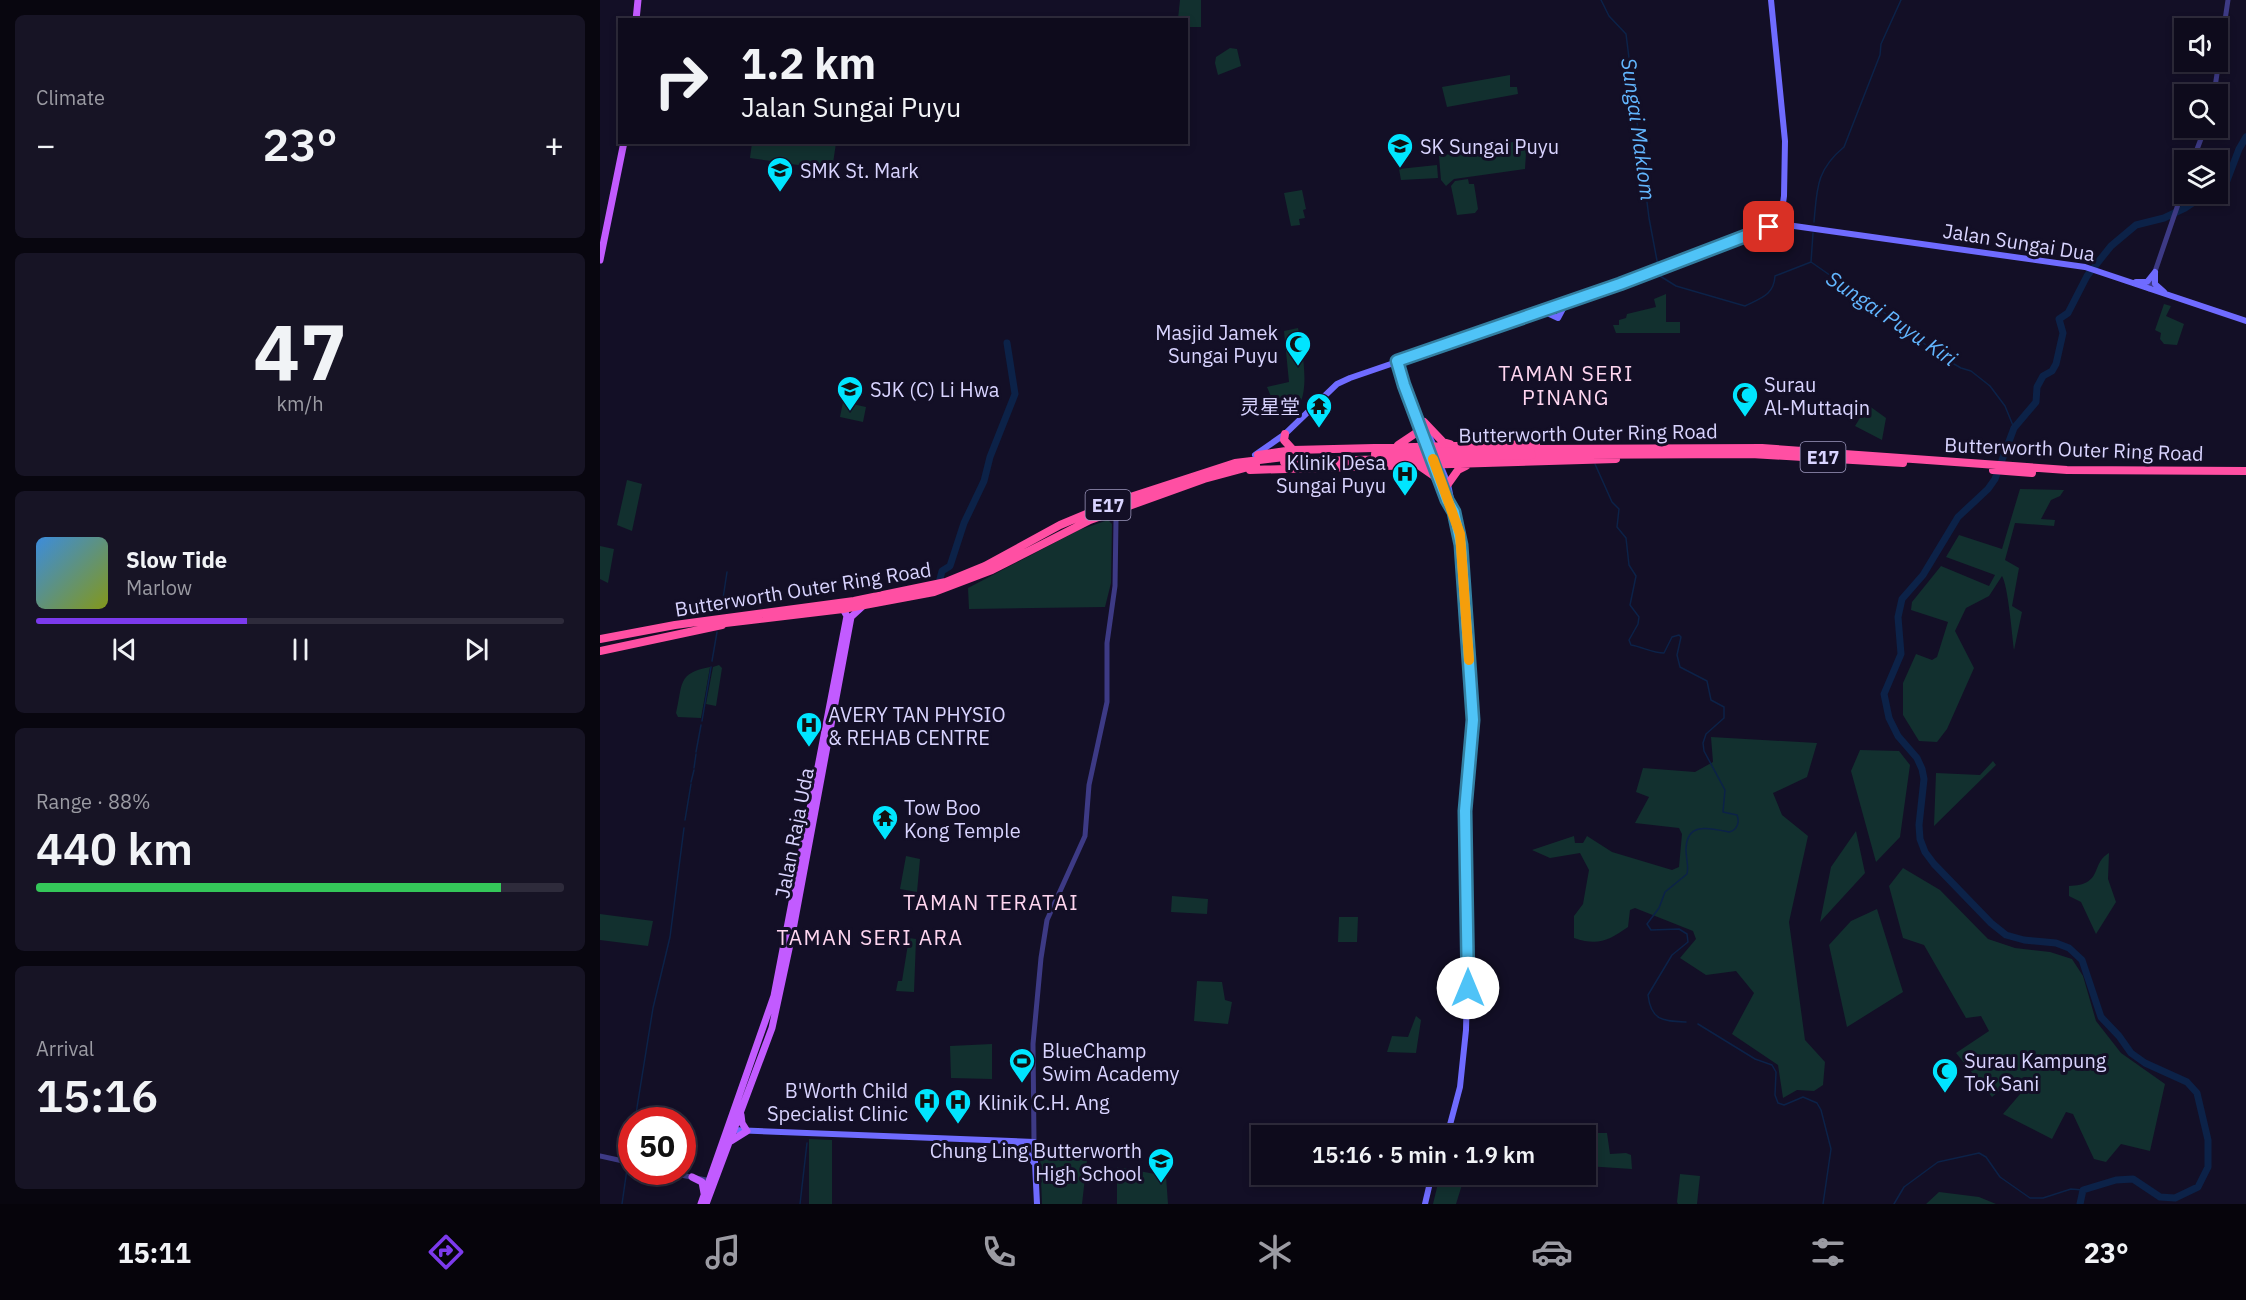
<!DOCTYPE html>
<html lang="en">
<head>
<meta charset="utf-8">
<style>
  body { margin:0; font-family:"IBM Plex Sans","Noto Sans SC",sans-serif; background:#171425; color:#f1f3f6; height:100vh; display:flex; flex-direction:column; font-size:22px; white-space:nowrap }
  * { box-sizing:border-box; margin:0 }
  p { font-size:20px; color:#9b9ba3 }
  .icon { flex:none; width:33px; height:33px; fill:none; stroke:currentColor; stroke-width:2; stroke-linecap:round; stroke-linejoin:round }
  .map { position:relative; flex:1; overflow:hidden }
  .side { display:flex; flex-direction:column; gap:15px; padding:15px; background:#08060f; width:600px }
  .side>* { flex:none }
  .banner { position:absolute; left:18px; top:18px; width:570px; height:126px; border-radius:0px; box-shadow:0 3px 9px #0003,0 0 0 2px #2e2b3b; background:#0e0b1c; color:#f1f3f6; overflow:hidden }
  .buttons { position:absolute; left:1574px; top:18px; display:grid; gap:12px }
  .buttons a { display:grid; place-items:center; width:54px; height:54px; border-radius:0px; background:#0e0b1c; box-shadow:0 3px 9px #0003,0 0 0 2px #2e2b3b; font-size:30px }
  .speed { position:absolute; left:18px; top:1107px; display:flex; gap:12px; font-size:30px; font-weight:700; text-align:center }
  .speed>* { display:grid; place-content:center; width:78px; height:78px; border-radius:50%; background:#0e0b1c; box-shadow:0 3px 9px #0003,0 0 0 2px #2e2b3b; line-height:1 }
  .speed .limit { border:9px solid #d22; background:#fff; color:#111 }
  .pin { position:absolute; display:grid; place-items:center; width:51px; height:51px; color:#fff; margin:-26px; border-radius:12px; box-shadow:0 3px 9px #0006 }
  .me { position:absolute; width:66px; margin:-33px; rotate:0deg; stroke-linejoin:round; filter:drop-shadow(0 0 4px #0008) }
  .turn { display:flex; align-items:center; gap:21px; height:126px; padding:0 24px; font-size:27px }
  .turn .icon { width:78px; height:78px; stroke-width:2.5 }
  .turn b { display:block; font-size:42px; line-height:51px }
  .big { font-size:45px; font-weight:600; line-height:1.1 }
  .side .widget { flex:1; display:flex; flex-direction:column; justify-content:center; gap:9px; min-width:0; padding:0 21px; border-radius:9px; background:#171425 }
  .side .dial { align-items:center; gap:0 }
  .dial b { font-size:78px; line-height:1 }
  .song { display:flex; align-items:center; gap:18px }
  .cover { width:72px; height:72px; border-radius:9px; background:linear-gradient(135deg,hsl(210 70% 55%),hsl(70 70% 35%)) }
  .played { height:6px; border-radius:3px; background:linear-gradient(90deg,#7c3aed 40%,#2e2b3b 40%) }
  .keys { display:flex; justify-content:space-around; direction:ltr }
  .heat { display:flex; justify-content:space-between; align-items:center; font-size:33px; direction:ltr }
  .charge { height:9px; border-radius:4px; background:linear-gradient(90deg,#34c759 88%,#2e2b3b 0) }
  .trip { position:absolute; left:651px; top:1125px; width:345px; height:60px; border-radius:0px; background:#0e0b1c; box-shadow:0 3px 9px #0003,0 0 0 2px #2e2b3b; font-weight:600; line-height:60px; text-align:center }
  .tab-bar { display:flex; height:96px; justify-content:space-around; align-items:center; background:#06040b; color:#9b9ba3 }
  .tab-bar .icon { width:42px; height:42px }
  .tab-bar .selected { color:#7c3aed }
  .tab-bar b { font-size:27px; color:#f1f3f6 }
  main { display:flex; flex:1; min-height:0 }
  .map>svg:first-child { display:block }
  .green { fill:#12302f }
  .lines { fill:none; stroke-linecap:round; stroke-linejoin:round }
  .stream { stroke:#0c2248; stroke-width:1.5 }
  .river { stroke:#0c2248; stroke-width:7 }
  .tertiary { stroke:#3d3a85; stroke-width:5 }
  .secondary { stroke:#6f6bff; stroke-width:6 }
  .primary { stroke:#c25bff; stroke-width:7 }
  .motorway { stroke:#ff4fa3; stroke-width:8 }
  .motorway-bridge { stroke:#ff4fa3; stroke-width:8 }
  .route-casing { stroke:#337fa1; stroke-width:15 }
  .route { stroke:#4fc3f7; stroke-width:10 }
  .slow { stroke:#f59e0b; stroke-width:10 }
  .labels { text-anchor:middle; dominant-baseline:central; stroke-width:6; stroke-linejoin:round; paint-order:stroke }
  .shield { fill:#130f26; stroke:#9e99be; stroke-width:1.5 }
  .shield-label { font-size:18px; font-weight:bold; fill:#d9d4ff }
  .poi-label { font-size:20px; fill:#d9d4ff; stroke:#130f26; text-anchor:start }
  .street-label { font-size:20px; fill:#d9d4ff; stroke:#130f26 }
  .water-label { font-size:21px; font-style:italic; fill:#62b6ff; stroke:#130f26 }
  .neighbourhood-label { font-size:21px; letter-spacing:1.5px; fill:#ffd6f0; stroke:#130f26 }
</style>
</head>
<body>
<main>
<section class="side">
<div class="widget"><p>Climate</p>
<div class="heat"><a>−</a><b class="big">23°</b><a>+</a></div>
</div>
<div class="widget dial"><b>47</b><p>km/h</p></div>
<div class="widget">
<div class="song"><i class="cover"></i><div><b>Slow Tide</b><p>Marlow</p></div></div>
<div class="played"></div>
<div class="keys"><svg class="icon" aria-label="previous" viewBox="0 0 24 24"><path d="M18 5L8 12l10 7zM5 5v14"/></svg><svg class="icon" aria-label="pause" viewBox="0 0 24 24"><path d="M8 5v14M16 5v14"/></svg><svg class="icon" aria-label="next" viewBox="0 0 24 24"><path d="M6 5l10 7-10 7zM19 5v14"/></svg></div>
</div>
<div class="widget"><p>Range · 88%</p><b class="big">440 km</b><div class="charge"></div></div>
<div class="widget"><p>Arrival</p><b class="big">15:16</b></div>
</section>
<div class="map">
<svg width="1646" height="1204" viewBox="0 0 1646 1204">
  <rect width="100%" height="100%" fill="#130f26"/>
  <path class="green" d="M580,0H601V27H587L586,20L578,19Z
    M630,48L637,49L641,66L618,75L615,63L616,57Z
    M910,75V87H917L918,94L847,107L842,87Z
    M928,139L929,152L926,153L925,169L854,179L846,186L841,180L839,156Z
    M152,143H236L232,170L150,158Z
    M837,165L838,178L801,180L799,169Z
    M868,179L869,184H874L878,209L875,213L857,215L851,186L855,181Z
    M702,190L706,209L703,210L705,218L699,219L700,225L691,226L684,193Z
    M1066,294V322H1080V333H1016L1013,325H1019V320L1026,318L1027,314L1056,307L1054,299Z
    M1564,304L1571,306L1566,316L1584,324L1577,345L1564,344L1560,339L1561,333L1555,330Z
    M698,328C702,346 713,403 692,411L690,402L675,406L667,387L689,382L684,331Z
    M243,402L266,407L263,422L240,417Z
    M1268,405L1286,418L1282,440L1255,426Z
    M27,480L42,484L32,531L17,525Z
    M1420,489L1464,490L1460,496L1451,500L1441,519L1455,520L1454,526L1415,523L1405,560L1419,568L1412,606L1422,612L1414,650C1412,635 1408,585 1402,576L1389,596L1366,608L1355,631L1374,668L1347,729L1337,742L1319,741L1303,715V683L1316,654L1332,660L1337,657L1348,622L1311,610L1312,602L1341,566L1389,586L1395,575L1346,557L1359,535L1402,549Z
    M508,520L512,524L511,583L505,607L369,609L368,588L479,530Z
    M0,546L14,549L8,583L0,579Z
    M119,665L122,668L116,706L106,704L113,667Z
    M110,667L101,718L78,717L76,713C83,684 77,673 110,667Z
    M1111,737L1217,743L1207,777L1173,793L1182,815L1208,836L1189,922L1205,1040L1225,1062L1223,1085L1214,1091L1197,1090L1183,1098L1178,1065L1132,1034L1154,993L1136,971L1106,975L1080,958L1096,939L1093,931L1035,908L1030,910L1028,927C1008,941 998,946 974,938V916L983,904L989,870L980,853L950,858L932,850L974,836L975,843H983L987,836L1012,852L1072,870L1079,867L1082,834L1079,828L1035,823L1049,797L1036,792L1043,768L1095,772L1113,762Z
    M1260,750L1299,751L1310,765L1300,837L1276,862L1251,771Z
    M1393,761L1396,765L1334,826L1336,773L1380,775Z
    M1256,831L1265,873L1220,922L1231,867Z
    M1509,853L1508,879L1516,902L1496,934L1481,902L1469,896V886C1504,885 1490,864 1509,853Z
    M306,856L320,859L317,892L300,889Z
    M1303,868L1340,890L1388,939L1415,948L1450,952L1472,959L1483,976L1496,1021L1521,1053L1565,1084L1550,1151L1521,1144L1506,1162L1494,1159L1473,1114L1466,1112L1452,1139L1403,1114L1421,1093L1414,1079L1392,1097L1356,1053L1389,1031L1381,1016L1366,1018L1324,945L1303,938L1289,886Z
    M572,896L608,899L607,914L571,912Z
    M1277,909L1303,992L1247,1027L1229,945L1251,921Z
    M0,914L53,921L48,946L0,940Z
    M739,917H758L757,942H738Z
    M309,938L316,939L314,992L296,991L298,981H302Z
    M597,981L622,982L625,1000L632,1002L628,1024L594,1021Z
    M816,1016L821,1020L816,1053L787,1052L792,1036L808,1037Z
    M392,1044V1079L351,1078L350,1046Z
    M996,1133H1007L1010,1154L1026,1153L1031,1155L1032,1169L986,1166V1151L991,1149Z
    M209,1139L232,1140V1204H209Z
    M440,1153L487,1160L482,1204H442Z
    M517,1167L566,1176L568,1204H517Z
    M1080,1174L1100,1176L1097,1204H1078L1077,1202Z
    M840,1175H865L856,1204H833Z
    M1339,1192L1379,1197L1396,1204H1326Z"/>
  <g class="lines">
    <path class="stream" d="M1001,0L1009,16L1026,34L1049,218L1058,266
      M1214,222C1217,189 1216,170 1244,147L1280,55L1281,44L1301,0
      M1211,262L1213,233
      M1060,273V276L1076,286L1145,306C1161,298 1174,295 1175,276L1211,262L1293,319L1340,356L1361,368L1371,371L1390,386L1405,406L1414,428
      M995,464L1012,502L1019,509L1017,527L1026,538L1029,565L1036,576L1030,605L1039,617L1038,624L1029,640L1031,645C1043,647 1052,653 1064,653L1072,637L1079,635L1081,637L1077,655L1080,667L1107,681L1111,700L1124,707V718L1106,734L1103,743L1104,751L1125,790L1123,812L1137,815C1140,823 1137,830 1129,832C1110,828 1086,821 1086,850C1086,859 1089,866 1087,874L1065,892L1059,908L1047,924L1051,930L1079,929L1087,934L1088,942L1072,955L1048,995C1051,1021 1063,1021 1086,1022
      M122,605L127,572
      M112,661L117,632
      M102,721L111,667
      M96,752L101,725
      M94,768L96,754
      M91,782L94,770
      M85,820L91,784
      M1098,1024L1155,1059L1172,1065L1176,1072L1175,1095L1178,1103L1184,1105L1203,1097L1217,1103L1221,1110L1231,1149L1223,1204
      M35,1120L53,1008L70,937L84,828
      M28,1158L32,1139
      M22,1204L27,1169
      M200,1204L207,1143
      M1294,1204L1304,1187L1338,1162L1379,1153L1386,1157L1400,1177L1430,1198H1443L1471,1189L1483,1190"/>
    <path class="river" d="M1617,192L1623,191L1639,149L1646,137
      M340,579L342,571L350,566L364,523L384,481L390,457L415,394L407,343
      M1480,1204L1483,1190L1516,1180L1533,1179L1560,1197L1575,1198L1598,1187L1608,1167V1140L1597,1093L1587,1082L1545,1063L1531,1053L1519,1036L1501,1017L1482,960L1469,948L1456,943L1424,940L1406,935L1391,923L1334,864L1325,852L1320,839L1319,825L1324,779L1322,769L1317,758L1298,736L1289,718L1284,694L1301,654L1298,617L1302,599L1323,575L1358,517L1388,489L1395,479L1414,428L1436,402L1437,387L1443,376L1452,371L1456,364L1463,333L1459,319L1468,313L1487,276L1511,246L1536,225L1564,218L1585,208L1606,194"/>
    <path class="tertiary" d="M1614,94L1628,0
      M1593,160L1605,128
      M1549,289L1584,187
      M434,1142L433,1044L441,958L447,920L485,836L489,785L507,702V643L515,586L516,520L525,510
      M0,1156L32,1163
      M66,1172L111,1181"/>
    <path class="secondary" d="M1171,0L1185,141L1184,196L1180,224
      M1555,273V284L1564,292
      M1536,282H1547L1555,272
      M943,311L958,318L966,303
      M797,361C805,393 823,419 835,449
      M812,401L829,448
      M655,455L685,434L737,384L750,378L890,330L1180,224L1485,267L1646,321
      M834,461L860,534L873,720L865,811L868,949L866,1030L860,1087L847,1136
      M839,462L848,484L853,509
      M132,1130L434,1142L437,1204
      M415,1142L421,1144L434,1163
      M825,1204L832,1174"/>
    <path class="primary" d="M36,20L38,0
      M0,260L24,142
      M131,1141L147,1131L142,1123L141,1115
      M92,1177L102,1182L104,1193
      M101,1204L174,996L247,616L243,609
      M106,1204L172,1028L192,935L251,617L263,606"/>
    <path class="motorway" d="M824,422L843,442L850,444
      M685,434L684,440L693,450
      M798,445L816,433L819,424
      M931,449L1162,448L1467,470L1646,471
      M658,455L693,450L936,444
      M932,455L1151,454L1303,463
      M821,467L834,476L844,492
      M650,470L1016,459
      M1393,470L1432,473
      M848,484L858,470L866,466
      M117,624L243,609L334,592L392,570L490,520L604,479L656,465
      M0,639L75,625L254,601L346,582L385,566L460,525L515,502L635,463L684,457
      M0,651L122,625"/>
    <path class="motorway-bridge" d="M775,454L931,449
      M684,462L932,455"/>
  </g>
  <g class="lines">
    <g class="route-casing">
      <path id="route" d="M868,988L865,811L873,720L861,545L854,512L847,500L804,385L797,361L1020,284L1169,227"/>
    </g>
    <use href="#route" class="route"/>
    <path class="slow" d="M833,459L860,534L869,660"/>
  </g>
  <defs>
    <g id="school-pin" transform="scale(1.35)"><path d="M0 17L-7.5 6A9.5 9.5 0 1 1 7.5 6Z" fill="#00e5ff" stroke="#130f26"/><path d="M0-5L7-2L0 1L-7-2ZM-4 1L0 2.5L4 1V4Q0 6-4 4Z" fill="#111"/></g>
    <g id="mosque-pin" transform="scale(1.35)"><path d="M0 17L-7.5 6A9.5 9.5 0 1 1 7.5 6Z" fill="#00e5ff" stroke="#130f26"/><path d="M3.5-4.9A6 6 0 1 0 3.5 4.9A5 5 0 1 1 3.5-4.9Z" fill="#111"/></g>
    <g id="temple-pin" transform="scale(1.35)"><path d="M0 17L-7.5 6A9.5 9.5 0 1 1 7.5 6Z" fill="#00e5ff" stroke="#130f26"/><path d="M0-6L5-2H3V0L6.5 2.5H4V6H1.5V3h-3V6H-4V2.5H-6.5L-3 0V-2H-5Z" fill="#111"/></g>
    <g id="hospital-pin" transform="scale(1.35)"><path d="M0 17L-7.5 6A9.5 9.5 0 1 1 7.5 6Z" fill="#00e5ff" stroke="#130f26"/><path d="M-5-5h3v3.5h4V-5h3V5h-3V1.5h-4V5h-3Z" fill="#111"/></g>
    <g id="stadium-pin" transform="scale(1.35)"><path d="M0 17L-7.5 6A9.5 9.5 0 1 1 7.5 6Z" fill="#00e5ff" stroke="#130f26"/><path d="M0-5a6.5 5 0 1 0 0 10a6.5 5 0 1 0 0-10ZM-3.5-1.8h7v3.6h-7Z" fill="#111"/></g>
  </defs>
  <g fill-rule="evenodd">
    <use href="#school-pin" x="800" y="146"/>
    <use href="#school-pin" x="180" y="170"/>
    <use href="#mosque-pin" x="698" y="344"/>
    <use href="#school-pin" x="250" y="389"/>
    <use href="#mosque-pin" x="1145" y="395"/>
    <use href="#temple-pin" x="719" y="406"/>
    <use href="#hospital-pin" x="805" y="474"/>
    <use href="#hospital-pin" x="209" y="725"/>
    <use href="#temple-pin" x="285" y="818"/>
    <use href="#stadium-pin" x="422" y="1061"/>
    <use href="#mosque-pin" x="1345" y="1071"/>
    <use href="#hospital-pin" x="327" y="1101"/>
    <use href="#hospital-pin" x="358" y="1102"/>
    <use href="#school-pin" x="561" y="1161"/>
  </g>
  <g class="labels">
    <g class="shield">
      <rect x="1200.5" y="442" width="45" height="30" rx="4.5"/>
      <rect x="485.5" y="490" width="45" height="30" rx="4.5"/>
    </g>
    <g class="shield-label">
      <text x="1223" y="457">E17</text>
      <text x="508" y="505">E17</text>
    </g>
    <g class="poi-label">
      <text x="820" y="146">SK Sungai Puyu</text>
      <text x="200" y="170">SMK St. Mark</text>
      <text x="678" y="332" text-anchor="end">Masjid Jamek<tspan x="678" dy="23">Sungai Puyu</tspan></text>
      <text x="1164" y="384">Surau<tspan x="1164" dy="23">Al-Muttaqin</tspan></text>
      <text x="270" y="389">SJK (C) Li Hwa</text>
      <text x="700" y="406" text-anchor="end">灵星堂</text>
      <text x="786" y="462" text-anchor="end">Klinik Desa<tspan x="786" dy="23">Sungai Puyu</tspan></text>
      <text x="228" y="714">AVERY TAN PHYSIO<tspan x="228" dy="23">&amp; REHAB CENTRE</tspan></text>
      <text x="304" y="807">Tow Boo<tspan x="304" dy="23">Kong Temple</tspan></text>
      <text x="442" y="1050">BlueChamp<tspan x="442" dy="23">Swim Academy</tspan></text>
      <text x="1364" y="1060">Surau Kampung<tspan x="1364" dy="23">Tok Sani</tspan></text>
      <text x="308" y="1090" text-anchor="end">B'Worth Child<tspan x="308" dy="23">Specialist Clinic</tspan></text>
      <text x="378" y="1102">Klinik C.H. Ang</text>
      <text x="542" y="1150" text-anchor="end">Chung Ling Butterworth<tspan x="542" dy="23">High School</tspan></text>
    </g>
    <g class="street-label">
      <text transform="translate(1419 242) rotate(9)">Jalan Sungai Dua</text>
      <text transform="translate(988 433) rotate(-1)">Butterworth Outer Ring Road</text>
      <text transform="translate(1474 449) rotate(2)">Butterworth Outer Ring Road</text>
      <text transform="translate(203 589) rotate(-9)">Butterworth Outer Ring Road</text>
      <text transform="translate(194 833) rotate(-79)">Jalan Raja Uda</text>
    </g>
    <g class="water-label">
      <text transform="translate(1039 129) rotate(82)">Sungai Maklom</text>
      <text transform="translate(1292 318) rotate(34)">Sungai Puyu Kiri</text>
    </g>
    <g class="neighbourhood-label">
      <text x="966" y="373">TAMAN SERI<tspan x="966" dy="24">PINANG</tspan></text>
      <text x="391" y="902">TAMAN TERATAI</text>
      <text x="270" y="937">TAMAN SERI ARA</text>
    </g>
  </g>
</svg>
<div class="buttons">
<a><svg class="icon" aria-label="sound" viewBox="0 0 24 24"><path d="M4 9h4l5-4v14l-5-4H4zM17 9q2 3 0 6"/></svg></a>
<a><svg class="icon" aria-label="search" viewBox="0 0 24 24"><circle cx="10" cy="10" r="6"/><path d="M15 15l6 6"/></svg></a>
<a><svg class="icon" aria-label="layers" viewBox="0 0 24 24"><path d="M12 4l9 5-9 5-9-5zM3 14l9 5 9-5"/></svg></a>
</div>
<div class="speed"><div class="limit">50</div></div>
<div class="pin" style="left:1169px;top:227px;background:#d93025"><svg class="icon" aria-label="arrive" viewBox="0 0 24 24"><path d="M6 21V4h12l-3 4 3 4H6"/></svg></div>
<svg class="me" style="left:868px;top:988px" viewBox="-20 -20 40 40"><circle r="19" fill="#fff"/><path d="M0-13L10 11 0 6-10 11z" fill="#4fc3f7"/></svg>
<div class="trip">15:16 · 5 min · 1.9 km</div>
<div class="banner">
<div class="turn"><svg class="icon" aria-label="right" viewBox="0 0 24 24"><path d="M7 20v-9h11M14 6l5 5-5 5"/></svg><div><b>1.2 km</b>Jalan Sungai Puyu</div></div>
</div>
</div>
</main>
<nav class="tab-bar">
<b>15:11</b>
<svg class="icon selected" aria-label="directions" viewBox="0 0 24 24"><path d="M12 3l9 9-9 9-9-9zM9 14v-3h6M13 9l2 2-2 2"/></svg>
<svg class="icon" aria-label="music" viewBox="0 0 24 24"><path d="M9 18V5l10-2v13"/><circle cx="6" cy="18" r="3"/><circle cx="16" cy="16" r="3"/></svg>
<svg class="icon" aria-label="phone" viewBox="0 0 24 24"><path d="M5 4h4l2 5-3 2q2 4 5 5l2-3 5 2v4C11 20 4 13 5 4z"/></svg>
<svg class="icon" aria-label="climate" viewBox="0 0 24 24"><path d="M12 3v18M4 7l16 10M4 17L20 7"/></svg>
<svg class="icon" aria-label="car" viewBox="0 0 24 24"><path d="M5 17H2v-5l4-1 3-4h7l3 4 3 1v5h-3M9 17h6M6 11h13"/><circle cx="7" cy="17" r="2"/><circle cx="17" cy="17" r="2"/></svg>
<svg class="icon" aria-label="filters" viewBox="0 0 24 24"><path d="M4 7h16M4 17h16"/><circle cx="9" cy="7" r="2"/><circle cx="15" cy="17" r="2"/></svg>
<b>23°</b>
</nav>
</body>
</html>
